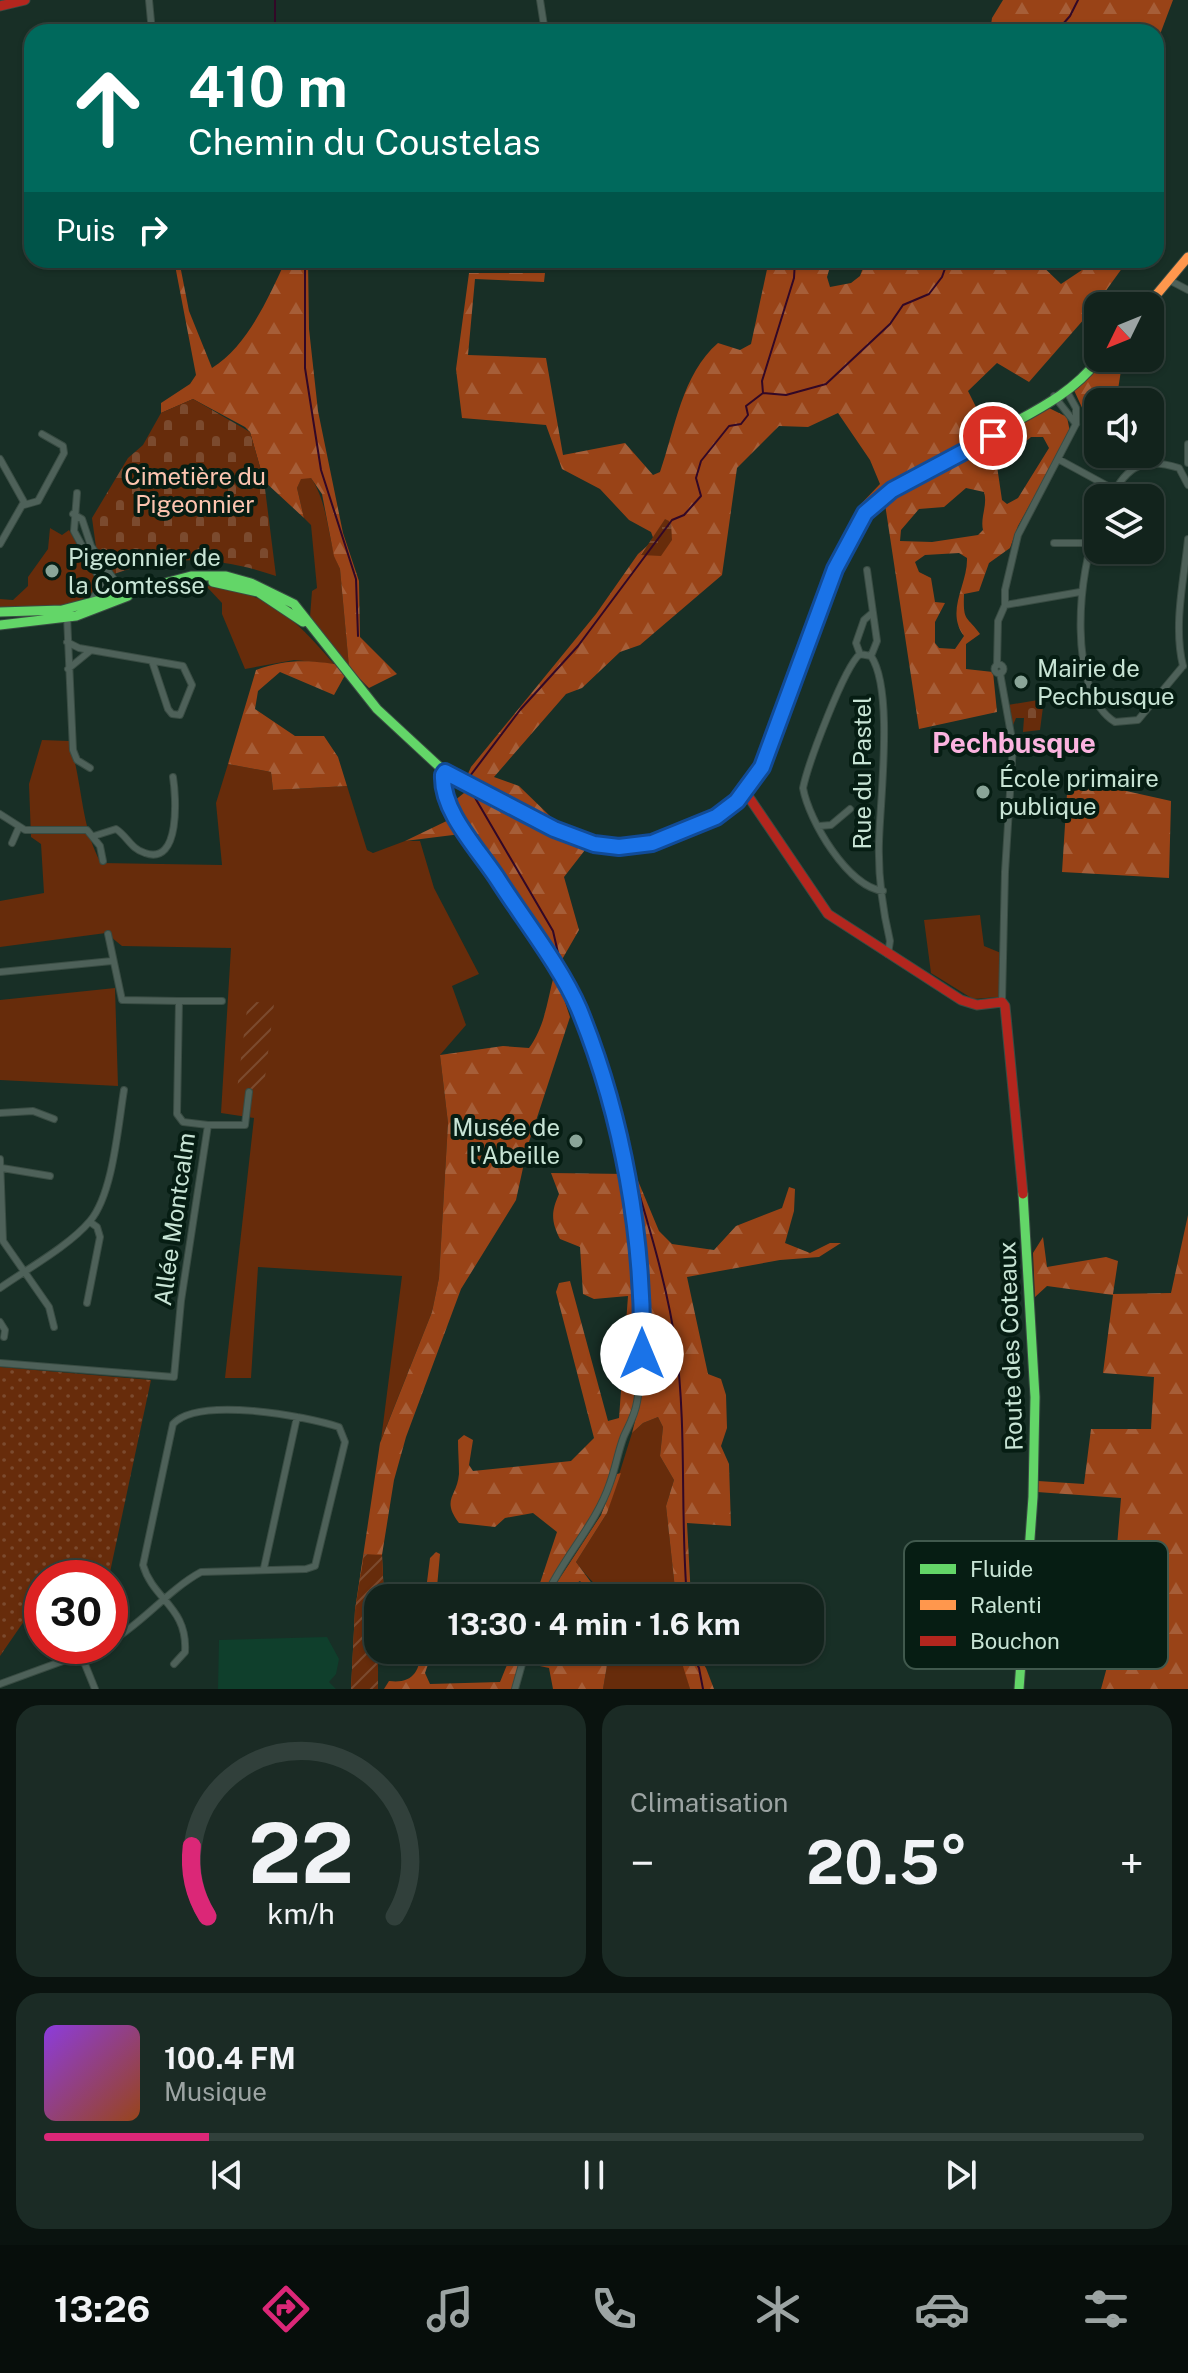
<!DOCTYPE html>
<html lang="fr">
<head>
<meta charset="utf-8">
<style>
  body { margin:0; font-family:"Public Sans",sans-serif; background:#1b2b25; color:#f1f3f6; height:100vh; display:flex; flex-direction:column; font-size:30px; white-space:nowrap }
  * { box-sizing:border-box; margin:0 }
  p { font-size:26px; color:#9ca4a3 }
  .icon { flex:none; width:44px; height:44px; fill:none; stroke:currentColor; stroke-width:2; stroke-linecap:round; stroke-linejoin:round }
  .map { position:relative; height:1689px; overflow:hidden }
  .panel { display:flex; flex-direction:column; gap:16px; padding:16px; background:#0a130f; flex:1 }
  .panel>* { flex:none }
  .guide { position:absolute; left:24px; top:24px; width:1140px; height:244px; border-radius:24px; box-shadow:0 2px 6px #0004,0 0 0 2px #31403b; background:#00695c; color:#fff; overflow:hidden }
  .needle { width:52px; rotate:227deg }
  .tools { position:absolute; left:1084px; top:292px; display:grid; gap:16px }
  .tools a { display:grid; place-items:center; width:80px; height:80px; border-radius:16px; background:#12231c; box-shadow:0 2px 6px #0004,0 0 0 2px #31403b; font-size:40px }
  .speed { position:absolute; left:24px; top:1560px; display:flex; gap:16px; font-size:40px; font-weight:700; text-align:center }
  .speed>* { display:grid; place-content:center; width:104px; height:104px; border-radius:50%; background:#12231c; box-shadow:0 2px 6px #0004,0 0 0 2px #31403b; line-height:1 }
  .speed .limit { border:12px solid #d22; background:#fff; color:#111 }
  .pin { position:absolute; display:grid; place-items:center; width:68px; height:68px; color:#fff; margin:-34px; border:4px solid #fff; border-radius:50%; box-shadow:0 2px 8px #0007 }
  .me { position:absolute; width:88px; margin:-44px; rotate:0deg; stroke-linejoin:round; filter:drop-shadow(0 0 6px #0008) }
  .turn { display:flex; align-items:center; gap:28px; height:168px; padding:0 32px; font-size:36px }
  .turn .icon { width:104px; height:104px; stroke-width:2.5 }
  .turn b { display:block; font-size:56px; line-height:68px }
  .then { display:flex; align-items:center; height:76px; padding:0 32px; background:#0003; gap:16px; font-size:30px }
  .big { font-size:60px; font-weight:700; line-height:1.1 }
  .panel .widget { flex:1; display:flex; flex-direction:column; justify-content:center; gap:12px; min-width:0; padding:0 28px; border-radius:24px; background:#1b2b25 }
  .panel .dial { align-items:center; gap:0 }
  .dial svg { height:208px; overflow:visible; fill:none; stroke:#31403b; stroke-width:7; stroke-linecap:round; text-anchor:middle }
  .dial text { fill:#f1f3f6; stroke:none }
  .song { display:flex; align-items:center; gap:24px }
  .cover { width:96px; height:96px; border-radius:12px; background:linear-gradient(135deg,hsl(270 70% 55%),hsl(20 70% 35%)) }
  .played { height:8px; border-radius:4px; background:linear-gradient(90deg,#db2777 15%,#31403b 15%) }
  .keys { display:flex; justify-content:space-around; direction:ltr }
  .heat { display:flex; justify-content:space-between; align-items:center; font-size:44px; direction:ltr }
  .panel .tiles { flex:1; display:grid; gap:16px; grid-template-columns:1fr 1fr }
  .widget:last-child { grid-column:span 2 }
  .trip { position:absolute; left:364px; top:1584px; width:460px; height:80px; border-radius:24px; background:#12231c; box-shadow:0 2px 6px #0004,0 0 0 2px #31403b; font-weight:700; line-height:80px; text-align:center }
  .tab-bar { display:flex; height:128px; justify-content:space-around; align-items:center; background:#070e0b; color:#9ca4a3 }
  .tab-bar .icon { width:56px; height:56px }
  .tab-bar .active { color:#db2777 }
  .tab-bar b { font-size:36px; color:#f1f3f6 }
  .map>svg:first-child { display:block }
  .built { fill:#0f3f2c }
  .grass { fill:#672c0b }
  .forest { fill:url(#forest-firs); fill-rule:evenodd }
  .wetland { fill:url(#wetland-marsh) }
  .cemetery { fill:url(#cemetery-stones) }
  .park { fill:url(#park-dots) }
  .garden { fill:url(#garden-furrows) }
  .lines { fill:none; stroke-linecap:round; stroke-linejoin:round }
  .stream { stroke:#320827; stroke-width:2 }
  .street-casing { stroke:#394c43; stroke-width:8 }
  .fast-casing { stroke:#394c43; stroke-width:11 }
  .slow-casing { stroke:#394c43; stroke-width:11 }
  .jam-casing { stroke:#394c43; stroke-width:11 }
  .street { stroke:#4e6159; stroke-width:6 }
  .fast { stroke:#63d668; stroke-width:9 }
  .slow { stroke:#ff974d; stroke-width:9 }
  .jam { stroke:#b3261e; stroke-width:9 }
  .route-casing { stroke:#114b97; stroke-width:20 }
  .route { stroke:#1a73e8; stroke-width:14 }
  .poi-dot { fill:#8aa598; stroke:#061d13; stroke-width:3 }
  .labels { text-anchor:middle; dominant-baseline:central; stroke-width:8; stroke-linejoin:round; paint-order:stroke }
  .park-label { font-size:24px; fill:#fdc5b0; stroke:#061d13 }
  .poi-label { font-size:24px; fill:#c8e4d5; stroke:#061d13; text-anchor:start }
  .street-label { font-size:24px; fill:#c8e4d5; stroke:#061d13 }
  .quarter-label { font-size:28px; font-weight:bold; fill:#fbb3df; stroke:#061d13 }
  .key { fill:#061d13; stroke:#40594d; stroke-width:2 }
  .key-label { font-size:22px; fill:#c8e4d5 }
</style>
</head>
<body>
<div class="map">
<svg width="1188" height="1689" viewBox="0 0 1188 1689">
  <defs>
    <pattern id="forest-firs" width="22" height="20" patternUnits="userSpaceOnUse" patternTransform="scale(2)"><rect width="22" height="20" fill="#994317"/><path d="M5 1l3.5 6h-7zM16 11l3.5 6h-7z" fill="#a65e38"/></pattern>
    <pattern id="wetland-marsh" width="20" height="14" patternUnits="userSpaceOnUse" patternTransform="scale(2)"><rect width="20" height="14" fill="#672c0b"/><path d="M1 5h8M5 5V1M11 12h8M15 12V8" fill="none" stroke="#7b4a2e"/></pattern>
    <pattern id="cemetery-stones" width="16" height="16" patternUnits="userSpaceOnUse" patternTransform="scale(2)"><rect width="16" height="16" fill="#672c0b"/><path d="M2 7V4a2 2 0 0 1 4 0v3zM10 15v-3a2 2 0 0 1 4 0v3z" fill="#7b4a2e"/></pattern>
    <pattern id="park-dots" width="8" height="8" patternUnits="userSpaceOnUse" patternTransform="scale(2)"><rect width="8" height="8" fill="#672c0b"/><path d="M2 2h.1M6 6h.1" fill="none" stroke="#7b4a2e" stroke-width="1.8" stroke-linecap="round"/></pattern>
    <pattern id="garden-furrows" width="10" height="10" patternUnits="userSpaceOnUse" patternTransform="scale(2)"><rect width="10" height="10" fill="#672c0b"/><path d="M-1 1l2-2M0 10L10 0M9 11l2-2" fill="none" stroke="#7b4a2e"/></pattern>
  </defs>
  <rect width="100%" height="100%" fill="#182f26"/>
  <path class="built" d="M327,1637L339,1659L336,1674L329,1682L336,1689H218L219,1640Z"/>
  <path class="grass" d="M301,478H311C330,506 326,539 340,569L349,667L310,617L312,591L317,588L311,525L304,518L297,488Z
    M50,528L62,535L69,530L94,575L93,592C67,613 31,607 0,607V599L13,600L28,586V577L48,549Z
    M210,585C270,594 296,620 334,664L294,660L245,669L222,614V603L207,587Z
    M42,740L69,741C83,782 80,825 101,863L222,865L216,803L228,764L271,772L273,790L347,786L367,850L373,853L405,841H420L434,888L479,974L452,986L466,1025L440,1055L448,1123L439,1278L432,1312L381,1440L402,1276L258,1267L251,1378H225L254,1118L221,1113L231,948L122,946L106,933L0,947V901L44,893L41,844L31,837L29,784Z
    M980,915L984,946L1001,953L999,997L973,999L931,973L924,920Z
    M115,988L118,1086L0,1080V1000Z
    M658,1417L663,1427L660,1456L674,1480L666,1506L676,1598C621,1598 611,1609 576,1562L607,1513L632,1433L643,1423Z
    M641,1650L680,1651L690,1689H603L608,1659Z"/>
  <path class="forest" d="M1003,0H1173L1156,45V32H990L992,18Z
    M174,260H179L189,311L212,368C248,346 269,296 286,260H308L309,329L318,411L343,533L359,581L360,637L397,674L369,688L349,668L334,695L280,672L258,691L255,709L295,736H324L338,757L347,786L273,790L271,772L228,764L256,670C289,658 315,660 349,667L340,569L334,556L322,494L311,478L301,479L297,488L304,518L264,481L250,432L245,427L193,399L161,413V403L190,384L196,375Z
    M769,260H832L827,277L830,287L851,283L860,276L866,260H1036L1061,284L1097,260H1128L1092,310L1029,382L997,363L968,391L988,431L885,489L857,516L859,506L880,484L870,460L838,413L808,427L779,426L737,468L722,575L640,645L620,652L582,688L566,694L494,777L519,786L585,850L564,877L579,930L560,963L503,870L469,833L405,841L457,816L454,801L474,785L467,776L471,767L596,614L638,554L654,540L651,532L629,520L600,489L562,469L546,425L462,418L456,369L469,273H545L544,282L475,279L468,355L546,358L563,455L625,443L653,475L660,472C675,429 682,374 718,343L740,350L751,344Z
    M1107,358H1123L1116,402H1098V414L1084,412L1073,388Z
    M1047,407L1067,417L1070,432L1018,526L1010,548L989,563L979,591L964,594C963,622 966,615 980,634L966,644V669L993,672L997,712L919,729L885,504L902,489L984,446ZM1031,437H1043L1049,448L1018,498L1007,504L1002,500L997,466ZM966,488L984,492C988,505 980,517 983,530L978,535L932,542L900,541L901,530L919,509L944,507ZM959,553L967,558C968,584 945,611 964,636L955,649L939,648L935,643V622L945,603L935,602L931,578L919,572L915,562L925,555Z
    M1068,778L1171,801L1169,878L1062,872Z
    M555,972L570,1017L528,1145L516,1200L461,1289L406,1437L394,1480L382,1555L384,1598H378V1689H351L355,1610L380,1443L432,1312L439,1278L448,1123L440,1055L503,1046L529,1048C546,1025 547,999 555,972Z
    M551,1173L626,1174C633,1247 647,1321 636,1394C631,1429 615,1466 602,1498C587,1535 557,1562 542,1598H535L557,1532L533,1513L505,1518L495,1527L459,1523C441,1499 457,1497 459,1474C459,1463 458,1451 458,1440L464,1435L473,1440L469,1465L473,1471L571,1461L594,1438L556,1292L559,1283L570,1281L608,1421L619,1418L628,1296L594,1299L583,1294L580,1247L560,1239C551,1221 551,1212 559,1194Z
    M636,1176L659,1231L672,1244L714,1250L736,1226L782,1208L789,1187L795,1189L794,1211L785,1243L810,1253L830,1243H841L819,1257L780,1260L687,1277L708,1374L721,1379L726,1395L727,1428L721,1446L729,1464L731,1526L687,1523L691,1598H676L666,1506L674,1480L660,1456L663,1427L658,1417L643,1423L632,1433C655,1349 647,1263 632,1178Z
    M1188,1215V1689H1101L1107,1667L1121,1498L1037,1492L1038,1481L1084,1484L1091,1429H1151L1154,1377L1103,1373L1113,1295L1047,1286L1035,1297L1033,1253L1043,1237L1047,1267L1106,1257L1118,1261L1113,1294L1171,1293Z
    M621,1473L607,1513L576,1562L593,1585L611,1598H595L580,1581L560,1593L554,1587L601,1515L617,1474Z
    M436,1552L440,1554L436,1598H425L430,1558Z
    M421,1650H433L425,1673L430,1684L500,1682L513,1650H524L512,1689H384L389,1681C412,1684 420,1672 421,1650Z
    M530,1650H535L534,1656L539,1660L545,1656V1650H566L569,1656H578V1650H641L608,1659L603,1689H553L549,1668L526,1663Z
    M678,1650H694L706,1668L714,1689H690Z"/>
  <path class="wetland" d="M665,519L671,522L672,540L661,556L641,555Z"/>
  <path class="cemetery" d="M193,399L250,432L264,481L276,576C220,557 170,554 114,574L96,547L92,518L128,458L143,445L161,413Z
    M1044,699L1040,730L1023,732L1024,718H1016L1013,725L1008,705Z"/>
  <path class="park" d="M0,1367L151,1380L110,1572L42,1578V1595L0,1656Z"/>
  <path class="garden" d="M248,1001L274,1004L263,1094L237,1090Z
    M364,1554L382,1555L384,1598H378V1689H351L355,1610Z"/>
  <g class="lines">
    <path class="stream" d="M275,32V0
      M1056,32L1070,16L1078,0
      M305,260V368L321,470L356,579L358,636
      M763,393L762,381L794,278L795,260
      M470,776L520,710L578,646L672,520L684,515L701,496L696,478L701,461L729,426L741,424L748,415L746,406L763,393L786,395L826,384L890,324L903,305L929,294L942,277L948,260
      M474,796L553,931L561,966L582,1005
      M585,1012L597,1053
      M616,1116C637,1189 666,1273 676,1347C687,1430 680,1515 687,1598
      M690,1650L699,1668L703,1689"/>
    <g class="street-casing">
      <path id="street" d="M149,0L152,32
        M540,0L545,32
        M1169,280L1188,290
        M1054,396L1076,424
        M0,459L24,502L0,544
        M1058,459L1115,490
        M1188,463V444
        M77,493L74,531L102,583L91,602
        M1111,498C1127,465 1144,457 1179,468L1188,485
        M24,505L38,501L64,453L63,446L42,434
        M73,514L82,519L91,546L119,587L122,598
        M1098,525C1078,569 1066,692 1115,722L1138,720L1183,666
        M1054,543H1090
        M867,570L877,641L871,656
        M1005,605L1080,592
        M67,616L73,750L77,760L90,768
        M67,642L79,648L183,666L192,685L180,715L172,714L168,709L152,661
        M860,654L856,643L864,620L871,614
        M994.5 669a4.5 4.5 0 1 1 9 0a4.5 4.5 0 1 1-9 0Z
        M997,665L998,621L1005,605V590L1018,535L1076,424V408L1066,390
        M1183,666C1173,625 1184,580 1188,539
        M68,669L90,651
        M1000,673L1013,745L1005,872L1002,1002
        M989,745H1013
        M445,772C431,806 562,966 579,1011C621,1118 659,1288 637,1402C635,1415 629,1425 624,1436C618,1451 616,1467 610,1483C596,1525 563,1557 545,1598
        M0,814L25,830H87L100,846L103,861
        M819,826L831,825L850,809
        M94,836L116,829C127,836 131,849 145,853C181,866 176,796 173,777
        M12,843L19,827
        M883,891C848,887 809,821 803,788C808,764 844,667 860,654L871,656C894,690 880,800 879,842C878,873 883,911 890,941L888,954
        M0,972L112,961
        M179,1001H222
        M0,1113L33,1111L54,1119
        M208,1125H245L249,1092
        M0,1159L3,1241L49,1307L54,1327
        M2,1168L50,1176
        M0,1288C27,1269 69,1246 90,1221C113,1194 118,1126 124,1090
        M87,1303L100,1237L97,1227L90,1222
        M0,1322L5,1330L4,1337
        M0,1363L174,1377L181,1301L208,1125L183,1122L177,1114L179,1001L122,1000L108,934
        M264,1568L297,1417
        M110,1642C143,1623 168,1590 201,1572L306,1569L315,1566L345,1442L339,1427C306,1416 198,1396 173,1424L143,1565C153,1600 188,1607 185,1652L174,1664
        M82,1657L95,1689
        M0,1684L104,1646
        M515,1689L526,1650"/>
    </g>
    <g class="fast-casing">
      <path id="fast" d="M1015,422C1045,406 1077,388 1097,361
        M213,582L258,592L303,622
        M0,612L62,610L191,576H226L251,583L294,604L377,709L445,772L472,786
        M0,625L76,616L128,596
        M1019,1689L1033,1497L1035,1397L1023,1194"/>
    </g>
    <g class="slow-casing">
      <path id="slow" d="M1147,306L1188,257
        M472,786C504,802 550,832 582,841C628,854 705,835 738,800C758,778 768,752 778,724"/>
    </g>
    <g class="jam-casing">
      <path id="jam" d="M0,6L25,0
        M778,724C795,676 836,541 868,510C909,472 967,449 1015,422
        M742,787L828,914L961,1000L977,1005L1002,1002L1005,1006L1023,1194"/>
    </g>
    <use href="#street" class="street"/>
    <use href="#fast" class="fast"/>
    <use href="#slow" class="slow"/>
    <use href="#jam" class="jam"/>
  </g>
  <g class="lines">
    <g class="route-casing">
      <path id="route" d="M642,1354C644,1238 623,1117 579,1009C561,967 524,920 499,881C480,851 441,812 443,775L445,772L554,829L594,844L619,847L652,843L716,817L737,801L762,767L835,569L865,513L892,490L993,436"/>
    </g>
    <use href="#route" class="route"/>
  </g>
  <g class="poi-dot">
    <circle cx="52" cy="571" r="8"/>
    <circle cx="1021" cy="682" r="8"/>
    <circle cx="983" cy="792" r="8"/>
    <circle cx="576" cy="1141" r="8"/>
  </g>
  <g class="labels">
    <g class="park-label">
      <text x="195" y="476">Cimetière du<tspan x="195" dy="28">Pigeonnier</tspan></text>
    </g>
    <g class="poi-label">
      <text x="68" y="557">Pigeonnier de<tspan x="68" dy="28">la Comtesse</tspan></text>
      <text x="1037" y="668">Mairie de<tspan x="1037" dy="28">Pechbusque</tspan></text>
      <text x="999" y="778">École primaire<tspan x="999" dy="28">publique</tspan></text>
      <text x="560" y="1127" text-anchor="end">Musée de<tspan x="560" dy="28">l'Abeille</tspan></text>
    </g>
    <g class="street-label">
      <text transform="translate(862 773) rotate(-90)">Rue du Pastel</text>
      <text transform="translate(174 1219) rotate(-82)">Allée Montcalm</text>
      <text transform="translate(1010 1346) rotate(-92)">Route des Coteaux</text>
    </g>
    <g class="quarter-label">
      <text x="1014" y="742">Pechbusque</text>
    </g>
  </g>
  <rect x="904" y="1541" width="264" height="128" rx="12" class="key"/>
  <rect x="920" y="1564" width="36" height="10" fill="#63d668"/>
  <rect x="920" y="1600" width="36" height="10" fill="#ff974d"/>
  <rect x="920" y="1636" width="36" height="10" fill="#b3261e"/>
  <g class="key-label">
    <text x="970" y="1577">Fluide</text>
    <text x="970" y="1613">Ralenti</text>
    <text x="970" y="1649">Bouchon</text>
  </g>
</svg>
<div class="tools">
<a><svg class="needle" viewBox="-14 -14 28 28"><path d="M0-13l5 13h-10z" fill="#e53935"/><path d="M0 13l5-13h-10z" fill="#9ca4a3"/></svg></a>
<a><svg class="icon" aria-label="sound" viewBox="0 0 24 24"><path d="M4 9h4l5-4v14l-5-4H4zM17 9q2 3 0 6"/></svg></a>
<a><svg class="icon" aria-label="layers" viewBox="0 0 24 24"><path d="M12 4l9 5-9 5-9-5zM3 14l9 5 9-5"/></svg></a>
</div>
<div class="speed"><div class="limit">30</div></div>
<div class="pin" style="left:993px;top:436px;background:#d93025"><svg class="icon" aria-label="arrive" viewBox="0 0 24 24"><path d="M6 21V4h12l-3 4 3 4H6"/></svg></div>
<svg class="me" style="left:642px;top:1354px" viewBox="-20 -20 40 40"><circle r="19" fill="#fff"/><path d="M0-13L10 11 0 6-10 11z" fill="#1a73e8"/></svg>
<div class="trip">13:30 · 4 min · 1.6 km</div>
<div class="guide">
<div class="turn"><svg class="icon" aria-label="ahead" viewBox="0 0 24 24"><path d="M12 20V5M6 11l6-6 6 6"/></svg><div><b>410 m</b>Chemin du Coustelas</div></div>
<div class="then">Puis<svg class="icon" aria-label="right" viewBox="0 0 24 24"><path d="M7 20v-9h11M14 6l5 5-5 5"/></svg></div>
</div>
</div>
<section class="panel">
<div class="tiles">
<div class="widget dial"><svg viewBox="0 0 100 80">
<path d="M14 69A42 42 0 1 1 86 69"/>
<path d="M14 69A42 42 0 0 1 8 42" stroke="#db2777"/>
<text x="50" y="56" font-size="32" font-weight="700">22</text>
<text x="50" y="72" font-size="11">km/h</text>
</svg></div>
<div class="widget"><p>Climatisation</p>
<div class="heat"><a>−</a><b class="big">20.5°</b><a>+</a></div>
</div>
<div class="widget">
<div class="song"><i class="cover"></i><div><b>100.4 FM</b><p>Musique</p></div></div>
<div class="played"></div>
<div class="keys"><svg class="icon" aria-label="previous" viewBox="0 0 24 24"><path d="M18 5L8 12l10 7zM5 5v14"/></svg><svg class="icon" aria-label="pause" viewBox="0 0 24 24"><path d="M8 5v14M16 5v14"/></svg><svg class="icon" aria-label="next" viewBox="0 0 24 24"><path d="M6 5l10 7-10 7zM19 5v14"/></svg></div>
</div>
</div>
</section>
<nav class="tab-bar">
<b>13:26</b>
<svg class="icon active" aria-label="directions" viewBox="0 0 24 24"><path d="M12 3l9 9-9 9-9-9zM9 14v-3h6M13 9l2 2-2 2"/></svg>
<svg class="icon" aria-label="music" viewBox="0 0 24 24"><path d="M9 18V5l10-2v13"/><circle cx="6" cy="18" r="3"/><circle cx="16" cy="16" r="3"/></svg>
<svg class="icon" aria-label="phone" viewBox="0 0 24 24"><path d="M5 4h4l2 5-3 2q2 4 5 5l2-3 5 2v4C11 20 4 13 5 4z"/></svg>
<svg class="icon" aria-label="climate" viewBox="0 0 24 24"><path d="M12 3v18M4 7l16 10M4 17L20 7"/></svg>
<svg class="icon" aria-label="car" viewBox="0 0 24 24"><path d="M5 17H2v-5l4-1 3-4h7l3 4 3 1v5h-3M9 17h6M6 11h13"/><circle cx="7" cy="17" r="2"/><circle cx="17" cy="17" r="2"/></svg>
<svg class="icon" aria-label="filters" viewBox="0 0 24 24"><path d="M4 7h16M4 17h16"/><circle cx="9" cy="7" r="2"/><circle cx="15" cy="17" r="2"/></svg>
</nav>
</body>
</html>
